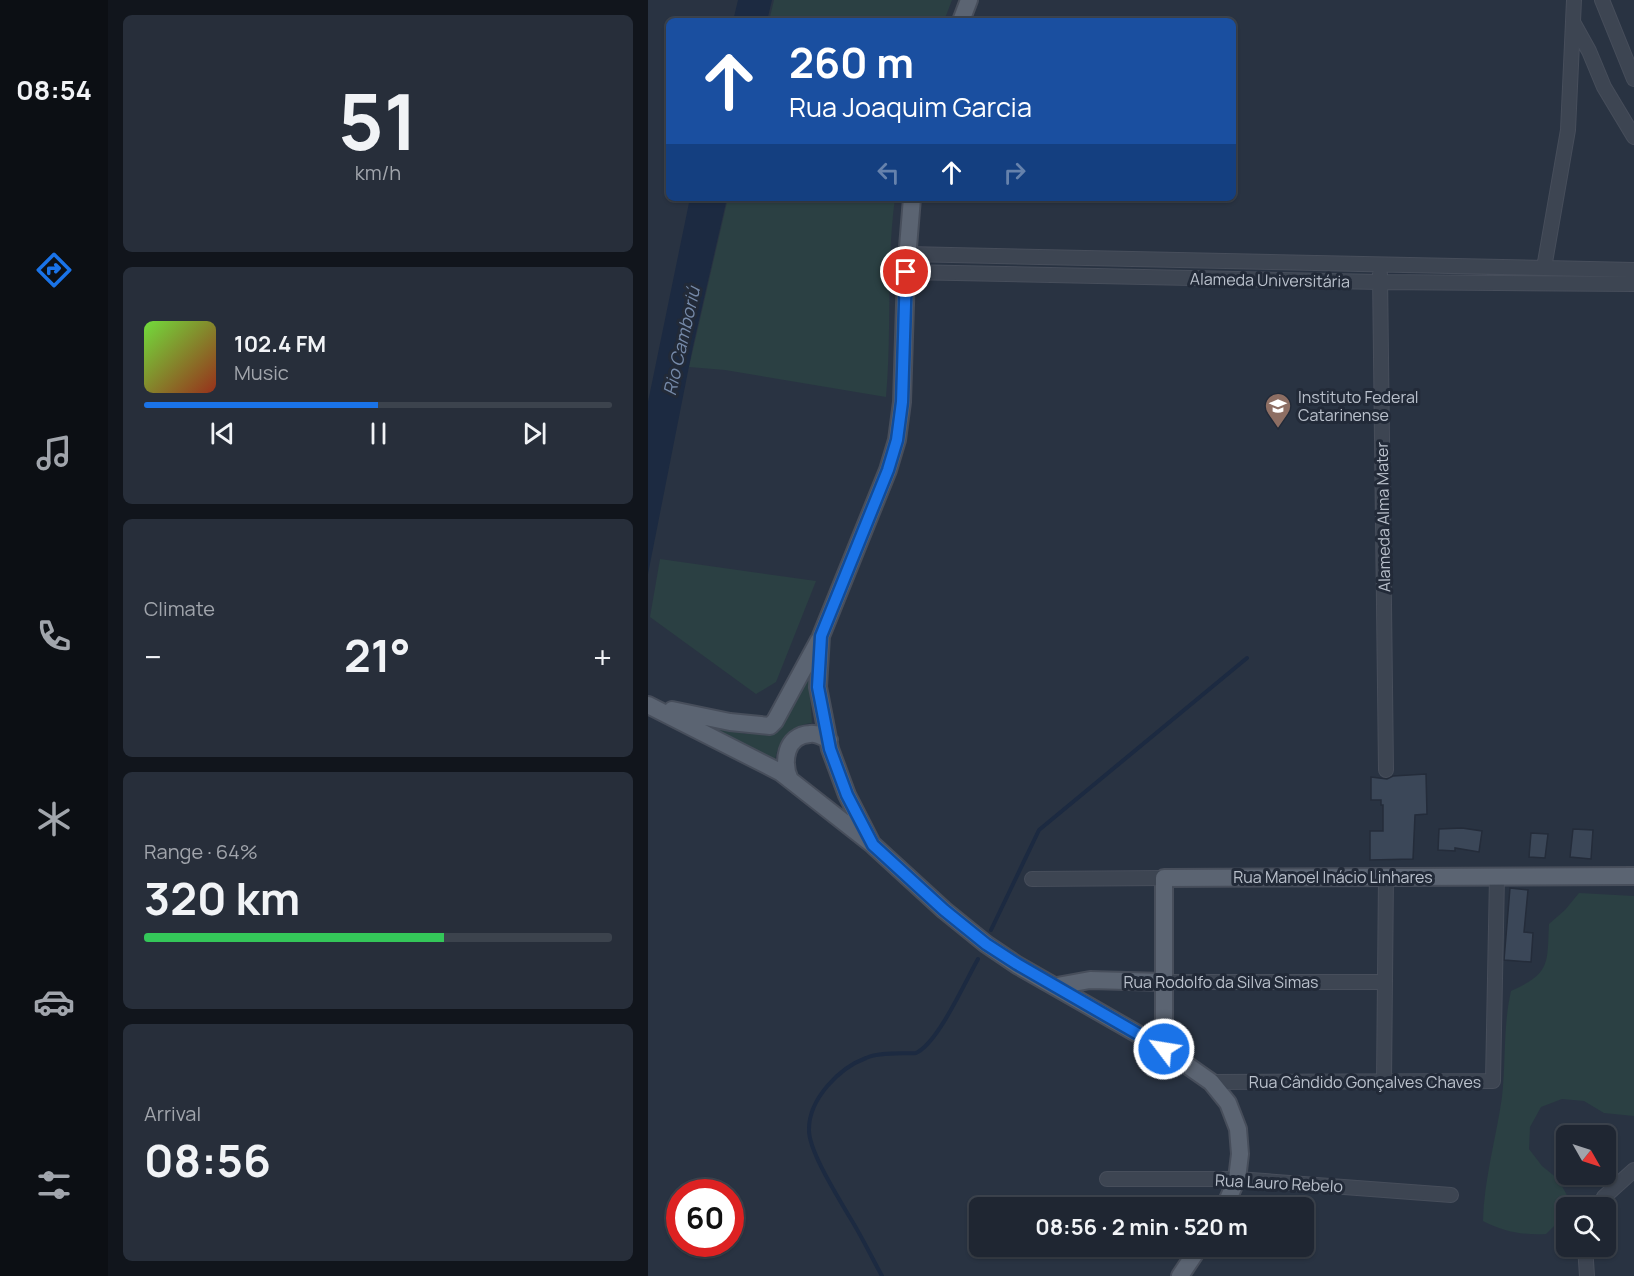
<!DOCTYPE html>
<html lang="en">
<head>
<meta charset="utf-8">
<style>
  body { margin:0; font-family:Manrope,sans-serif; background:#272e3a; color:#f1f3f6; height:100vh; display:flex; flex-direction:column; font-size:22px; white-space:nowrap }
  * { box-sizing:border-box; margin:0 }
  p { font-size:20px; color:#a1a5ac }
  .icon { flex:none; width:33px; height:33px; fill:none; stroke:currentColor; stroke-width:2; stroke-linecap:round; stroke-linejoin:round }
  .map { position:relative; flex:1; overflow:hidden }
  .sheet { display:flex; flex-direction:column; gap:15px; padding:15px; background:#11151c; width:540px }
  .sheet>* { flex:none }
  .top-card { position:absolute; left:18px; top:18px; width:570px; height:183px; border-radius:9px; box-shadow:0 2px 4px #0004,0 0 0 2px #3c434d; background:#1a4fa0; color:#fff; overflow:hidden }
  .needle { width:39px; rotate:129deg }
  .controls { position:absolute; left:908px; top:1125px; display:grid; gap:12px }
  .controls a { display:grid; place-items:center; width:60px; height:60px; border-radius:9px; background:#1f2632; box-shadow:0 2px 4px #0004,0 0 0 2px #3c434d; font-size:30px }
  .speed { position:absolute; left:18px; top:1179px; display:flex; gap:12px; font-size:30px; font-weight:700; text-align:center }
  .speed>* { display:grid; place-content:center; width:78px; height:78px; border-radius:50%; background:#1f2632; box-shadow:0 2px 4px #0004,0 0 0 2px #3c434d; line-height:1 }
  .speed .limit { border:9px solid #d22; background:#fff; color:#111 }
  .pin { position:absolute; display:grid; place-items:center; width:51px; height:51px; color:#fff; margin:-26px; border:3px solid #fff; border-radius:50%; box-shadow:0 2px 6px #0007 }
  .me { position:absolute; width:66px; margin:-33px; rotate:301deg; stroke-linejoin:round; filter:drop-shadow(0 0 4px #0008) }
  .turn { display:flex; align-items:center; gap:21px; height:126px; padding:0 24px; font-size:27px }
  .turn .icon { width:78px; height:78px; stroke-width:2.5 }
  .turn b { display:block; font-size:42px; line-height:51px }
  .lanes { display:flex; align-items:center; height:57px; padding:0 24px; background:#0003; justify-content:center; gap:30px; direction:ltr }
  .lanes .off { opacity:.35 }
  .big { font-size:45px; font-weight:700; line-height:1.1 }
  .sheet .tile { flex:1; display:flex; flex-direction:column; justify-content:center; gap:9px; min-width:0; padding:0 21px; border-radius:9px; background:#272e3a }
  .sheet .dial { align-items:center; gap:0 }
  .dial b { font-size:78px; line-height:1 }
  .song { display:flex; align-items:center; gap:18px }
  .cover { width:72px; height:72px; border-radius:9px; background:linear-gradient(135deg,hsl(100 70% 55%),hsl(10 70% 35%)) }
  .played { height:6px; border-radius:3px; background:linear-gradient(90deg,#1a73e8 50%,#3c434d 50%) }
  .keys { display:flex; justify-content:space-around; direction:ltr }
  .heat { display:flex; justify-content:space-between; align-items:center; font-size:33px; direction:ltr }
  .charge { height:9px; border-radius:4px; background:linear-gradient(90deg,#34c759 64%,#3c434d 0) }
  .trip { position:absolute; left:321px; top:1197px; width:345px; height:60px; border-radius:9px; background:#1f2632; box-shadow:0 2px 4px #0004,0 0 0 2px #3c434d; font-weight:700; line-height:60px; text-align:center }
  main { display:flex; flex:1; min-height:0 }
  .tabs { display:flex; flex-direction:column; width:108px; justify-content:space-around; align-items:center; background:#0c0f14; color:#a1a5ac }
  .tabs .icon { width:42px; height:42px }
  .tabs .selected { color:#1a73e8 }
  .tabs b { font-size:27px; color:#f1f3f6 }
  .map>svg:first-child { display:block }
  .green { fill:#2b4043 }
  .water { fill:#1c2a41 }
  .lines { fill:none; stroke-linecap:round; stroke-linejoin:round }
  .stream { stroke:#1c2a41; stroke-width:4 }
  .building { fill:#3b4758; stroke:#242c3a; stroke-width:1.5 }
  .minor-casing { stroke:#474e5b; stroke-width:16 }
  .major-casing { stroke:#474e5b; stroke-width:20 }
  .minor { stroke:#3d4552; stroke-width:14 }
  .major { stroke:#5b6472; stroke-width:16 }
  .route-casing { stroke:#114b97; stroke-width:15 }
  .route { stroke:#1a73e8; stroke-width:10 }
  .labels { text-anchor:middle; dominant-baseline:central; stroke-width:6; stroke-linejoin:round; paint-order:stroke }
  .street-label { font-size:16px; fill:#bac1cc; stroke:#222a38 }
  .poi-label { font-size:16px; fill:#bac1cc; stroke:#222a38; text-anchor:start }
  .water-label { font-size:18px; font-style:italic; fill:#768aa9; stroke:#222a38 }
</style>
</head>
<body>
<main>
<nav class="tabs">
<b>08:54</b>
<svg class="icon selected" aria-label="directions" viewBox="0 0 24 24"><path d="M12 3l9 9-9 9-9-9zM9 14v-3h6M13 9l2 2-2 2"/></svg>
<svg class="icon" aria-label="music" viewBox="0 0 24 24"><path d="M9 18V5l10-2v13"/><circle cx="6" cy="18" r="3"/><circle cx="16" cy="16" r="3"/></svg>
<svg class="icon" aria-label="phone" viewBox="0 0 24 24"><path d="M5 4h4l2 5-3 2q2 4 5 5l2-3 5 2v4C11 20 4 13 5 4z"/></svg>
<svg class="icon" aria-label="climate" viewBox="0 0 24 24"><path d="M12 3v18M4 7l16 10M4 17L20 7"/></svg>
<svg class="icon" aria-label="car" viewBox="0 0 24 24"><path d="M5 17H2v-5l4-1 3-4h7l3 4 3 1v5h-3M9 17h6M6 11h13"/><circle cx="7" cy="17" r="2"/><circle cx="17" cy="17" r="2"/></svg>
<svg class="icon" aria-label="filters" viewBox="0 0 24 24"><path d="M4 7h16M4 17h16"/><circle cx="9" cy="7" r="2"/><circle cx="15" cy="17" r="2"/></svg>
</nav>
<section class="sheet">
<div class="tile dial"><b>51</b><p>km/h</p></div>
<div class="tile">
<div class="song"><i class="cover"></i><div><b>102.4 FM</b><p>Music</p></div></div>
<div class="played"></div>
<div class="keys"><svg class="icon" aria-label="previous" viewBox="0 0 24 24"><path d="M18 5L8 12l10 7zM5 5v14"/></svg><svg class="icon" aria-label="pause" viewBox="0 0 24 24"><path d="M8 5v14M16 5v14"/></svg><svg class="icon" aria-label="next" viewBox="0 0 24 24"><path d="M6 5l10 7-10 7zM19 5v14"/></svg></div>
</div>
<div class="tile"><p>Climate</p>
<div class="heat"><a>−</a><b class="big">21°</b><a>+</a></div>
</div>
<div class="tile"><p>Range · 64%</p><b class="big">320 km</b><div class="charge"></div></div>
<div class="tile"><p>Arrival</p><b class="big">08:56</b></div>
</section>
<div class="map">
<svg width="986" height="1276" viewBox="0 0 986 1276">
  <rect width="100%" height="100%" fill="#293342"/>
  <path class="green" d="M126,0H304L296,21H121Z
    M80,198H247C238,264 244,331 238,397L77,370L41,367Z
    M12,559L168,581L128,682L108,694L2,617Z
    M165,666L162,697L164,723C143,725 130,740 127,761L104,747L56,726L58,723L97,734L119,731Z
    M931,893L986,896V1116L956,1113L936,1101L914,1099L893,1107L882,1127L881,1149L894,1166L910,1179L921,1199L913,1219L898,1234C874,1235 856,1232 835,1221C836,1179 848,1139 854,1097C858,1062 855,1026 863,991C903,973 899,964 901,924L917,910Z"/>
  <path class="water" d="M90,0H124L119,21H85Z
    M42,198H79L45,346L0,574V402Z"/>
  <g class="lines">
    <path class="stream" d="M343,930L391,830L599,658
      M234,1276C223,1256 213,1235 201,1216C190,1197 160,1150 161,1129C161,1099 191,1068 218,1058C232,1052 252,1054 268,1053C290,1043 317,982 330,959"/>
  </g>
  <path class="building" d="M778,774L779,814L767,815L765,859L722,860V831H735V805H733V800H723V777L739,779L745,776Z
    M814,828L834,831L831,852L807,848V851L790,850L791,829Z
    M925,829L945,830L943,859L922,857Z
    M883,833L900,834L897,858L881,857Z
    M862,888L880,890L876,932L885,933L883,962L856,960Z"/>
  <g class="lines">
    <g class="minor-casing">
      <path id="minor" d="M954,0L986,79
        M926,24L941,51L956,87L986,137
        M259,254L986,270
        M896,268L920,130L926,0
        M258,272L732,282L986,284
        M732,274L738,770
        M384,879L516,878
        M516,982H737
        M563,1082L845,1081L849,876
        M736,1082L738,877
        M459,1179H589L803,1195
        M950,1208L956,1197L986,1170
        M937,1246L939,1276"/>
    </g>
    <g class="major-casing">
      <path id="major" d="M313,21L321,0
        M0,705L132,772L225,845L296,910L338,944L369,965L516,1049L563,1082L580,1103L590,1129L592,1154L589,1179L576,1208
        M24,710L82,722L122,726L127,721L171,640
        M142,780C134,763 137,735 162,734C168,733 175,737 181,740
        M223,842L199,795L182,749L170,687L173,636L240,470L249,440L254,402L258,272L264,198
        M409,986L442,980L516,982
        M516,1049V878L986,876
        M532,1276L552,1246"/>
    </g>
    <use href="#minor" class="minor"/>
    <use href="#major" class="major"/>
  </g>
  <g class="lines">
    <g class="route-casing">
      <path id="route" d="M258,272L254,402L249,440L240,470L173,636L170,687L182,749L199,795L225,845L296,910L338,944L369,964L516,1049"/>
    </g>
    <use href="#route" class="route"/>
  </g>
  <defs>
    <g id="university-pin" transform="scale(1.35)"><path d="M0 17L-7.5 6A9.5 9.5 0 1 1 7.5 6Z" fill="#8d6e63" stroke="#222a38"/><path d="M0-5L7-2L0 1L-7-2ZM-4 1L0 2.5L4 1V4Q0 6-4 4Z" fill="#fff"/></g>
  </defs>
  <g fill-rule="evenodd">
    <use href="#university-pin" x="630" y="406"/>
  </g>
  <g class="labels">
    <g class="street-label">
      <text transform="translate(622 280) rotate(1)">Alameda Universitária</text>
      <text transform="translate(735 517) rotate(-91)">Alameda Alma Mater</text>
      <text x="685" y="877">Rua Manoel Inácio Linhares</text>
      <text x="573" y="982">Rua Rodolfo da Silva Simas</text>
      <text x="717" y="1082">Rua Cândido Gonçalves Chaves</text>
      <text transform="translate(631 1183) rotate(3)">Rua Lauro Rebelo</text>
    </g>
    <g class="poi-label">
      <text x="650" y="397">Instituto Federal<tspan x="650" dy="18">Catarinense</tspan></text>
    </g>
    <g class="water-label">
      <text transform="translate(33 341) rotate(-77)">Rio Camboriú</text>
    </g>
  </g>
</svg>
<div class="controls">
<a><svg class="needle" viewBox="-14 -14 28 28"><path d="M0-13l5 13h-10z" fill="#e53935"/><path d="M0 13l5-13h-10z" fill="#a1a5ac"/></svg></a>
<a><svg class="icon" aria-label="search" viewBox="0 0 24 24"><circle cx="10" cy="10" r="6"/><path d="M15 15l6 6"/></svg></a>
</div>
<div class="speed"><div class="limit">60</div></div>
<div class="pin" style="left:258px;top:272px;background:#d93025"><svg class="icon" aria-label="arrive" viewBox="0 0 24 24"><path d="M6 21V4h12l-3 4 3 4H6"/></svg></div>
<svg class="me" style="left:516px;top:1049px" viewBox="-20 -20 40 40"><circle r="17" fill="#1a73e8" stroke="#fff" stroke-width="3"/><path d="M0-11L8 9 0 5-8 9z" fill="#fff"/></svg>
<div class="trip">08:56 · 2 min · 520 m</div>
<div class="top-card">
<div class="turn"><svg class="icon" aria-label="ahead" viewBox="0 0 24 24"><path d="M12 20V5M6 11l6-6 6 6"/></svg><div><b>260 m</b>Rua Joaquim Garcia</div></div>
<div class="lanes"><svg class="icon off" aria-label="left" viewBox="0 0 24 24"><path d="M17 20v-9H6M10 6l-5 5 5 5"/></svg><svg class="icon" aria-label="ahead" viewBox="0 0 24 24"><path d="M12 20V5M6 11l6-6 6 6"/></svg><svg class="icon off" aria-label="right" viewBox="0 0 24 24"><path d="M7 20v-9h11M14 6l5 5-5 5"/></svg></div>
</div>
</div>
</main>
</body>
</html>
